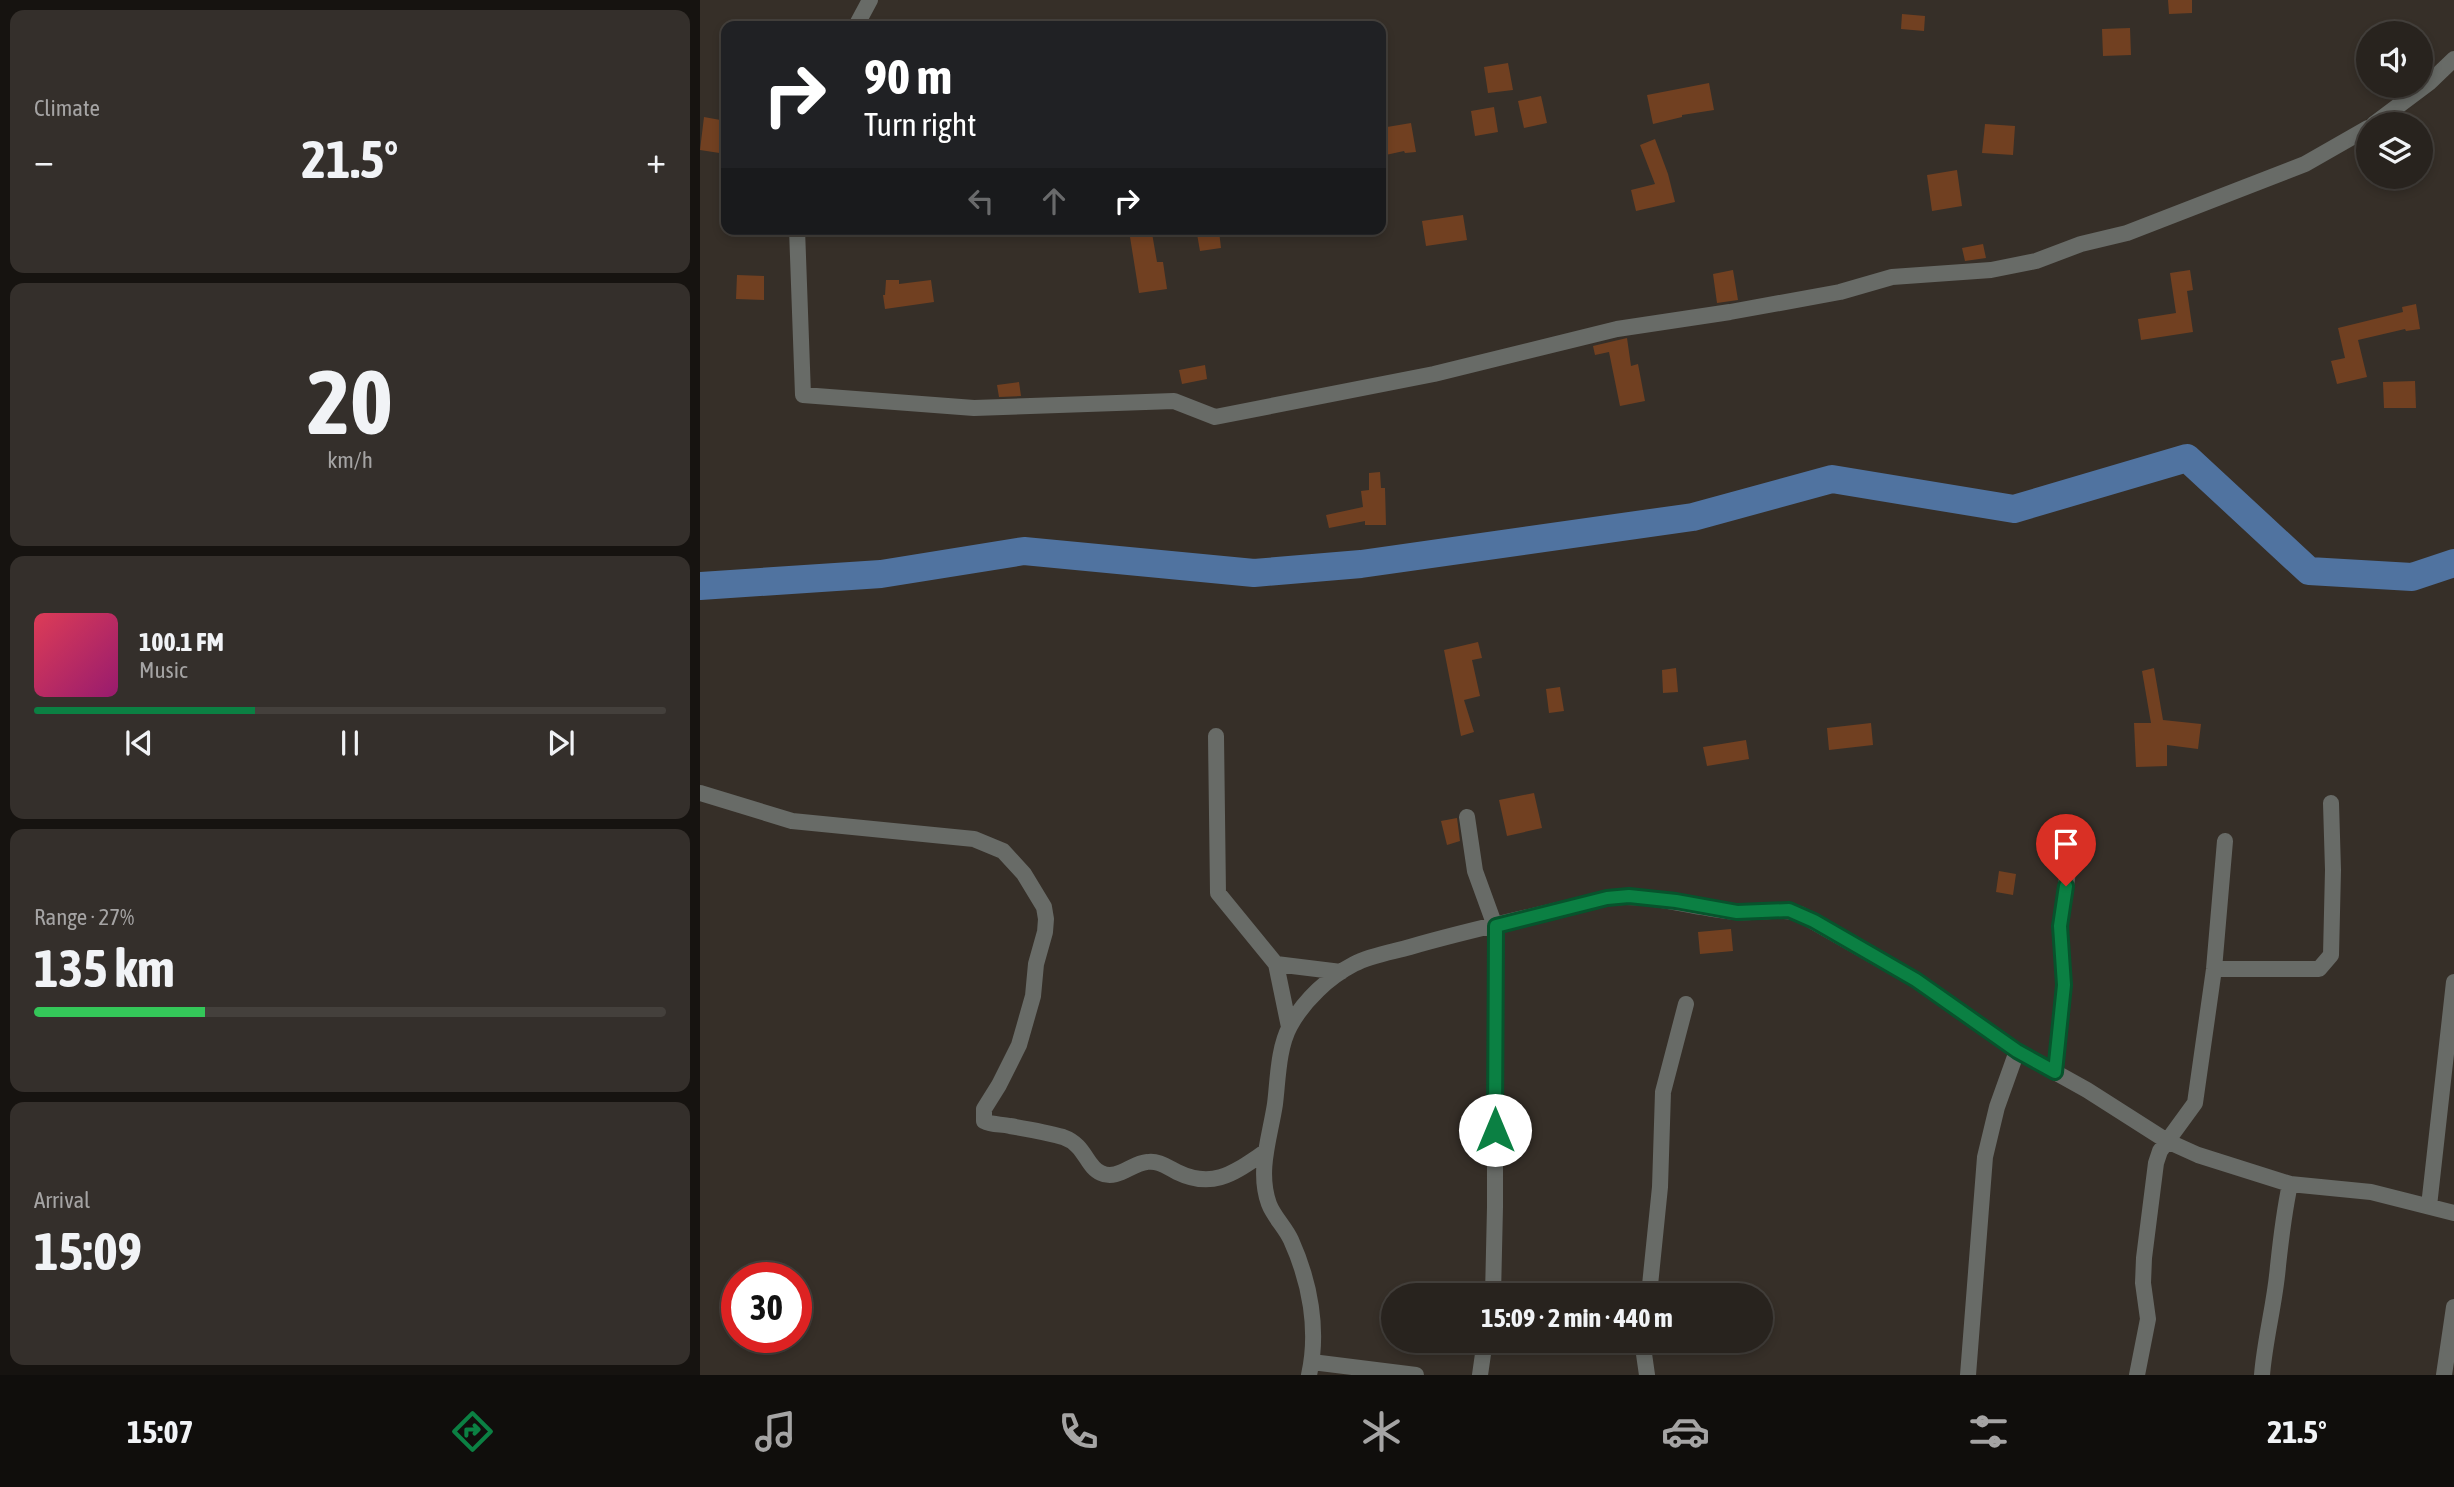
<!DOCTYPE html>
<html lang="en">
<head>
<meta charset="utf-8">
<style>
  body { margin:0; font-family:"Asap Condensed",sans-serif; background:#342f2b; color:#f1f3f6; height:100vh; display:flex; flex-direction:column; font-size:26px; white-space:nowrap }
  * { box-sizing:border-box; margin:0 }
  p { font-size:23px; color:#a5a4a4 }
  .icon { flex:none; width:38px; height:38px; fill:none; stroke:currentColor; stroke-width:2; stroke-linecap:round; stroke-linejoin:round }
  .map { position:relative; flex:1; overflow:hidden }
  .drawer { display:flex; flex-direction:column; gap:10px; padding:10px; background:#161310; width:700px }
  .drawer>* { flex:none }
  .banner { position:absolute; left:21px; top:21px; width:665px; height:214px; border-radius:14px; box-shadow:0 4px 10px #0003,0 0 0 2px #44403c; background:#202124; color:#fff; overflow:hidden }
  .buttons { position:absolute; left:1656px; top:21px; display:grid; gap:14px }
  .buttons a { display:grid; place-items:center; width:77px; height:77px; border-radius:50%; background:#28231e; box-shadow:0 4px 10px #0003,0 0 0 2px #44403c; font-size:35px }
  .speed { position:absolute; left:21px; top:1262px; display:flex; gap:14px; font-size:35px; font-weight:700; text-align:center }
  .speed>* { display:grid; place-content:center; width:91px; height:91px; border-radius:50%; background:#28231e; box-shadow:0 4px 10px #0003,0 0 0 2px #44403c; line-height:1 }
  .speed .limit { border:10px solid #d22; background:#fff; color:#111 }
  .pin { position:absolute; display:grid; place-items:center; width:60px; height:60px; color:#fff; margin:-72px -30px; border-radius:50% 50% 50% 0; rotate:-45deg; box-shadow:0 0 7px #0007 }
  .pin .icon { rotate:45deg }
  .me { position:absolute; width:77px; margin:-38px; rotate:0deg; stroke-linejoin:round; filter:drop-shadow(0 0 5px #0008) }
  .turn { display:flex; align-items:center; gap:24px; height:147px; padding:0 28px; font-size:32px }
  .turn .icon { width:91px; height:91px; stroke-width:2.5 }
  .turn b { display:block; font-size:49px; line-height:60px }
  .lanes { display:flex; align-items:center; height:66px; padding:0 28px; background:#0003; justify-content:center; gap:35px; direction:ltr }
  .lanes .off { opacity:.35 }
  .big { font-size:52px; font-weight:700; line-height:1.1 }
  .drawer .widget { flex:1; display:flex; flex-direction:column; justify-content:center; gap:10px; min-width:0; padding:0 24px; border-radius:14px; background:#342f2b }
  .drawer .dial { align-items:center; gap:0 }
  .dial b { font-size:91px; line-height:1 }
  .song { display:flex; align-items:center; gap:21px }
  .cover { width:84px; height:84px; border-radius:10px; background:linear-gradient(135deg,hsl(350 70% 55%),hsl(320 70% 35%)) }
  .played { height:7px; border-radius:4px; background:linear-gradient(90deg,#0b8043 35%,#44403c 35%) }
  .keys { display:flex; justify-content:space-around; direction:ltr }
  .heat { display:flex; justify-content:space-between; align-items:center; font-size:38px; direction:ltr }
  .charge { height:10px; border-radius:5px; background:linear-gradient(90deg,#34c759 27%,#44403c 0) }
  .trip { position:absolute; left:681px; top:1283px; width:392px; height:70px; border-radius:35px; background:#28231e; box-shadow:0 4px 10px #0003,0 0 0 2px #44403c; font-weight:700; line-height:70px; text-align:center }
  .tabs { display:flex; height:112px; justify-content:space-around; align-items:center; background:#100e0c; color:#a5a4a4 }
  .tabs .icon { width:49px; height:49px }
  .tabs .active { color:#0b8043 }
  .tabs b { font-size:32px; color:#f1f3f6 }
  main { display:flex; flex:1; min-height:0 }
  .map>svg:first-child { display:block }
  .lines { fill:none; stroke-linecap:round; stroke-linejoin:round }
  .river { stroke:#5073a0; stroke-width:28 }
  .building { fill:#714021 }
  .minor { stroke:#686b67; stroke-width:16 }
  .route-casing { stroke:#07532c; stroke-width:18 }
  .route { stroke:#0b8043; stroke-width:12 }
</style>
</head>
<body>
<main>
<section class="drawer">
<div class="widget"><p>Climate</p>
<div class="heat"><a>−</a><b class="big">21.5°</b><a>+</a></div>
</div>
<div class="widget dial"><b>20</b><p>km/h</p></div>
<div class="widget">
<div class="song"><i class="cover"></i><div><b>100.1 FM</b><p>Music</p></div></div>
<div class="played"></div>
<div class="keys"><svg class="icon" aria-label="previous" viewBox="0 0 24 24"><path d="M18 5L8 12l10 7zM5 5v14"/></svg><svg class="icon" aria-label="pause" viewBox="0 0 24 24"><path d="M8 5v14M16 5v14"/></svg><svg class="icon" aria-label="next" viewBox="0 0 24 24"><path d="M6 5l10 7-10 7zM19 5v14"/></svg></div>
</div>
<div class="widget"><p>Range · 27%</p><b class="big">135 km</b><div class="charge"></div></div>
<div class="widget"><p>Arrival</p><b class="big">15:09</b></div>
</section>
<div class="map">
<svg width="1754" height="1375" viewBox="0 0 1754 1375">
  <rect width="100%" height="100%" fill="#362f28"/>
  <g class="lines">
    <path class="river" d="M0,586L181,574L324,551L554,573L661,564L993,517L1132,479L1314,509L1487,458L1609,571L1712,577L1754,563"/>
  </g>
  <path class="building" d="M1468,0H1492V13L1469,14Z
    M1202,14L1225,16L1224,31L1201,29Z
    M1430,28L1431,55L1403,56L1402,29Z
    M808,63L813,90L788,93L784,67Z
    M1009,83L1014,110L982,115V117L953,124L947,95Z
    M841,96L847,123L824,128L818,101Z
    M794,107L798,132L775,136L771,111Z
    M4,117L26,121V154L0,150Z
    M711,123L716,152L705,153L704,151L681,156V128Z
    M1285,124L1315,126L1313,155L1282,153Z
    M955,139L968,174L975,202L936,211L931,190L955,184L940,145Z
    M1257,170L1262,206L1232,211L1227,175Z
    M763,215L767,240L726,246L722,221Z
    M519,231L521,248L500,251L497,234Z
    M452,233L457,262H463L467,289L439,293L430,237Z
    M1283,244L1286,258L1265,261L1262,248Z
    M1033,270L1038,300L1017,303L1013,274Z
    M1490,270L1493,290L1487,291L1493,332L1441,340L1438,319L1476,313L1470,273Z
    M37,275L64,276V300L36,299Z
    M186,280H199V284L231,280L234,302L185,309L183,295H185Z
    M1716,304L1720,329L1706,331L1705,329L1658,340L1667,377L1637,384L1631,361L1645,358L1638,328L1703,312L1702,307Z
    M927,338L931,366L938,364L945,401L920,406L909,352L895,355L893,346Z
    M505,365L507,379L482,384L479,370Z
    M1715,381L1716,408H1684L1683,382Z
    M319,382L321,396L299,397L297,385Z
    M680,472L681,488H685L686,525H665V521L629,528L626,515L663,507L661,491L669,490V473Z
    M778,642L782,658L772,660L780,696L764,700L774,732L761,736L744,650Z
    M976,668L978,692L963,693L962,670Z
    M1454,668L1463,720L1501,724L1498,749L1467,745V766L1436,767L1434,723H1451L1442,671Z
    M860,687L864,711L849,713L846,689Z
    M1171,723L1173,745L1129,750L1127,728Z
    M1046,740L1049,759L1007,766L1003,747Z
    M834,793L842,828L807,836L799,800Z
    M757,818L760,841L747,845L741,821Z
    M1299,871L1316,874L1313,895L1296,892Z
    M1031,929L1033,951L1000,954L998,932Z"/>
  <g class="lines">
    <path class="minor" d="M156,26L170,0
      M1674,124L1730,82L1754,59
      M97,229L103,395L274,408L474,401L515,417L734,374L917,329L1030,312L1140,292L1192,277L1291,270L1336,261L1381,244L1427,233L1605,164L1668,128
      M516,736L518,893L576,964L589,1027
      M0,793L92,821L274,839L303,851L324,874L344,907L346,919L345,932L336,964L333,996L319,1045L299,1085L284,1109V1121C292,1125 301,1124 310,1126C328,1129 346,1132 363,1137C386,1145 386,1167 401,1173C417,1181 432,1163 447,1162C458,1160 467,1167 477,1172C514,1190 535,1172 565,1152
      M767,817L775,871L795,926V1207L793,1295
      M576,964L641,972
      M1514,969H1619L1631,955L1633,870L1631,803
      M1355,1072L1364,985L1360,926L1369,865
      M1729,1206L1754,982
      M949,1295L960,1187L963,1092L986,1004
      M942,1340L947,1375
      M612,1362L716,1375
      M609,1375C619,1330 610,1282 591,1240C585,1227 574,1217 569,1204C557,1171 570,1137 575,1104C578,1080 578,1048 590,1026C604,1000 629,977 654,964C671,955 692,952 710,947C775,928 841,915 907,898C951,893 992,908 1036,912C1058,914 1079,907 1100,914L1216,980L1317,1051L1387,1090L1467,1141L1498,1155L1590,1184L1671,1192L1754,1213
      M780,1375L785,1340
      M1268,1375L1285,1157L1297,1107L1317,1051
      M1437,1375L1448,1319L1443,1283L1444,1258L1456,1163L1460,1151L1495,1103L1514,969L1525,841
      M1562,1375C1565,1338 1575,1303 1578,1266C1581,1238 1584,1212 1590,1184
      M1744,1375L1754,1307"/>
  </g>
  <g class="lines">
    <g class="route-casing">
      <path id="route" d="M795,1130L796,926L907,898L929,896L976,901L1037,912L1089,910L1114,921L1216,980L1317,1051L1355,1072L1364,985L1360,926L1366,886"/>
    </g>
    <use href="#route" class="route"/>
  </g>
</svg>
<div class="buttons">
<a><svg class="icon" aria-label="sound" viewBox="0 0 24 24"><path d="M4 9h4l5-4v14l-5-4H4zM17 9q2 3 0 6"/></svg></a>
<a><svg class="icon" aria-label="layers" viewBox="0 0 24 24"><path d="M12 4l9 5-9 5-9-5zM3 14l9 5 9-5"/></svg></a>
</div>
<div class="speed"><div class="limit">30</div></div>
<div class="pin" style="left:1366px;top:886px;background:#d93025"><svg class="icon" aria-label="arrive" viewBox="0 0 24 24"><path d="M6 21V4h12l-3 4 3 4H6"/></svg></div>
<svg class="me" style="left:795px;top:1130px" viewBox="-20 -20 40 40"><circle r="19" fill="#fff"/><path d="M0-13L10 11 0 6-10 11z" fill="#0b8043"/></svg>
<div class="trip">15:09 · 2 min · 440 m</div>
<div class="banner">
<div class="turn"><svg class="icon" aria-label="right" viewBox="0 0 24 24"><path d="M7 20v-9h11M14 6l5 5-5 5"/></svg><div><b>90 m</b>Turn right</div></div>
<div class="lanes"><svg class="icon off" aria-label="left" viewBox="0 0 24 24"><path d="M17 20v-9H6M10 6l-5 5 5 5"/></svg><svg class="icon off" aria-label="ahead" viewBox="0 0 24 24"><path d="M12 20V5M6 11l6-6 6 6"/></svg><svg class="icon" aria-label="right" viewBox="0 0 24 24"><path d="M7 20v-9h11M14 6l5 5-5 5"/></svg></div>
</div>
</div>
</main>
<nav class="tabs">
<b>15:07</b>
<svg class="icon active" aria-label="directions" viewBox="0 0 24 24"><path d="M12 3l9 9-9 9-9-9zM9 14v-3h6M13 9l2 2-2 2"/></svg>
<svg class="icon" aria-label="music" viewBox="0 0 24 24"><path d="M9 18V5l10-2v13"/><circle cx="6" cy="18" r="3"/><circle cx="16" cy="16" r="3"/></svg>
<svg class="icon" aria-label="phone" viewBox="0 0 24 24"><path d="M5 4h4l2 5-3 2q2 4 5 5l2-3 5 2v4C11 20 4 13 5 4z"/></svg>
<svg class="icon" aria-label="climate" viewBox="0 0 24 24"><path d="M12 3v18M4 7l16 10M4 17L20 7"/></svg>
<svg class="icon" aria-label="car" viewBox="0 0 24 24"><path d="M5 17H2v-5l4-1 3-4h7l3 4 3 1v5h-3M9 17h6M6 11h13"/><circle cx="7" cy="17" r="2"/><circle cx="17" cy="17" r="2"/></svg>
<svg class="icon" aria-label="filters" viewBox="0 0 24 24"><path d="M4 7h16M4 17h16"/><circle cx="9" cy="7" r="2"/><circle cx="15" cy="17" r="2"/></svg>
<b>21.5°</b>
</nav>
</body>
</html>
